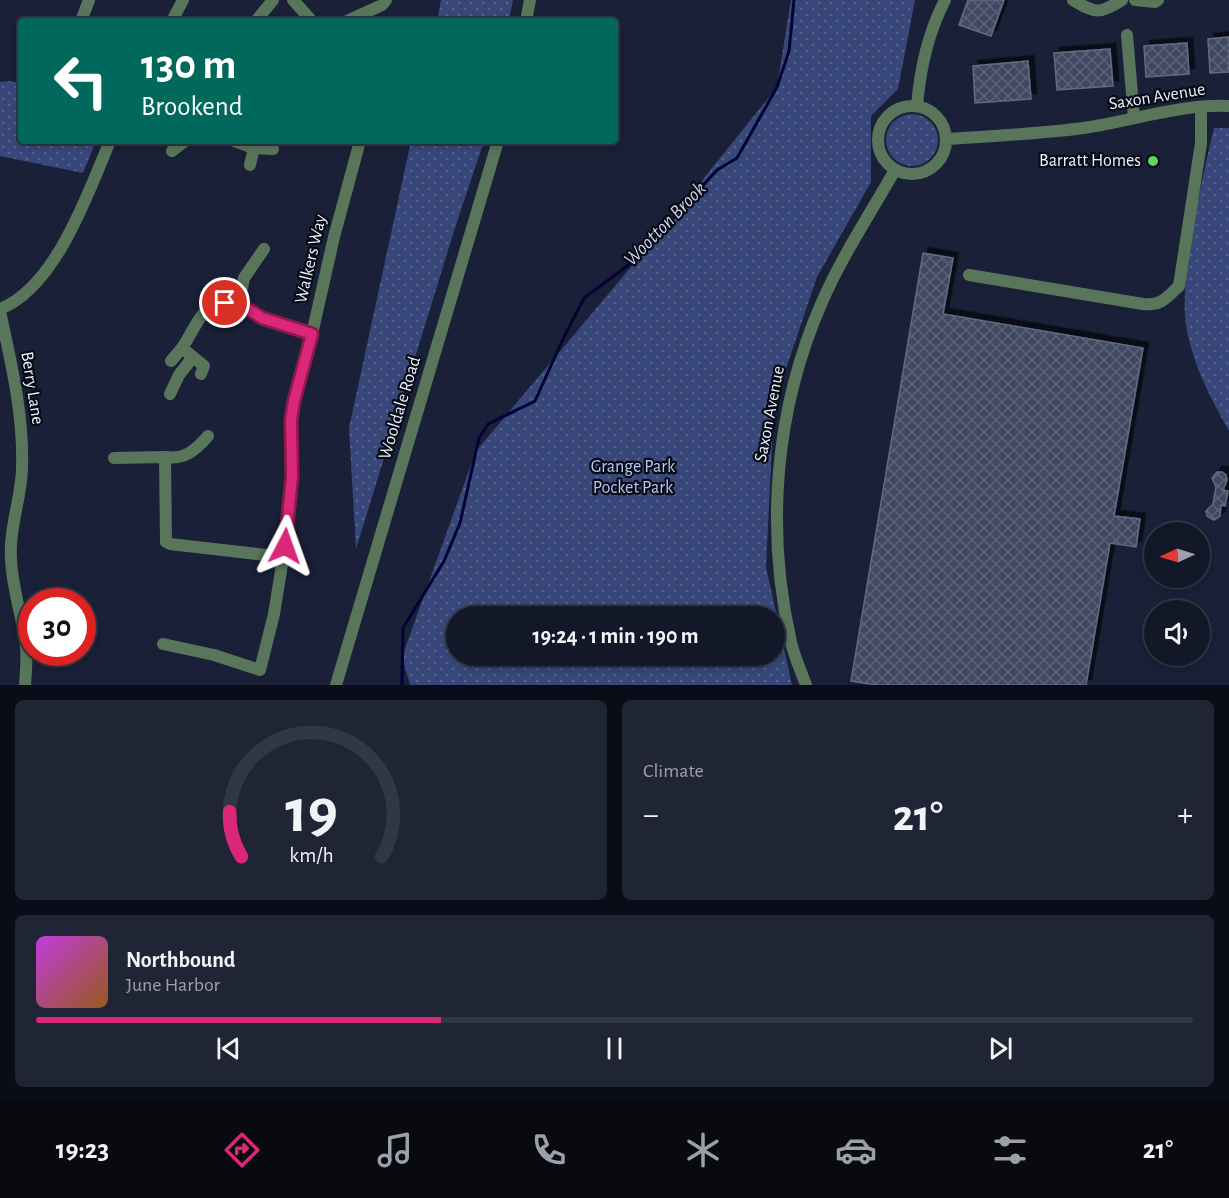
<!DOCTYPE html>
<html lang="en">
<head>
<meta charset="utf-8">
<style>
  body { margin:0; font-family:"Alegreya Sans",sans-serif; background:#202535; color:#f1f3f6; height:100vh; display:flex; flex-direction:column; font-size:22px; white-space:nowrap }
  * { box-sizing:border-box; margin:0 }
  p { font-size:20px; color:#9da0a8 }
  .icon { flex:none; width:33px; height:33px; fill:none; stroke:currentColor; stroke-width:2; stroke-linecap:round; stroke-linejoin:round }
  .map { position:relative; height:685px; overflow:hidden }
  .panel { display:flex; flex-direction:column; gap:15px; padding:15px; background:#0a0d17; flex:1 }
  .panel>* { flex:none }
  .top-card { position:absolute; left:18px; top:18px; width:600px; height:126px; border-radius:6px; box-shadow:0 3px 9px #0003,0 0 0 2px #323746; background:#00695c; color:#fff; overflow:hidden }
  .needle { width:39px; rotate:266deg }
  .tools { position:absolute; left:1144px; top:522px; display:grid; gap:12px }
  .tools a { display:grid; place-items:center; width:66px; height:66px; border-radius:50%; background:#131829; box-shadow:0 3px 9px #0003,0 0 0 2px #323746; font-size:30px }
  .speed { position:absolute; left:18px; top:588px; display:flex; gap:12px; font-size:30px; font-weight:700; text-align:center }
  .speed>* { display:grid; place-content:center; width:78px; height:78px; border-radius:50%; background:#131829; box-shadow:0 3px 9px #0003,0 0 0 2px #323746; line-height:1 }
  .speed .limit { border:9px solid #d22; background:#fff; color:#111 }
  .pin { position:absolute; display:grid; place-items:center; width:51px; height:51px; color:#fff; margin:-26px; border:3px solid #fff; border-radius:50%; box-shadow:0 2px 6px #0007 }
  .me { position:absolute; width:66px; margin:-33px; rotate:4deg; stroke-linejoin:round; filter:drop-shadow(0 0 4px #0008) }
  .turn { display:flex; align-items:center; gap:21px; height:126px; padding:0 24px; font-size:27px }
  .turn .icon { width:78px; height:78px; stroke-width:2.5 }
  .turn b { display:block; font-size:42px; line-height:51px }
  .big { font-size:45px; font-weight:700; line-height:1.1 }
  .panel .tile { flex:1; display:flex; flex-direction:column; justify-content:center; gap:9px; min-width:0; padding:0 21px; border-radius:9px; background:#202535 }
  .panel .dial { align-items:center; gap:0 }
  .dial svg { height:156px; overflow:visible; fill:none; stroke:#323746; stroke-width:7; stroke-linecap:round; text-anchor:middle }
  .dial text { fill:#f1f3f6; stroke:none }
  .song { display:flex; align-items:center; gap:18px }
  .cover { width:72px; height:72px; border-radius:9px; background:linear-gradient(135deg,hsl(290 70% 55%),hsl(30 70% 35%)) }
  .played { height:6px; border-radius:3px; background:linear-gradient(90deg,#db2777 35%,#323746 35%) }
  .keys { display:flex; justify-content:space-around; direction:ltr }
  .heat { display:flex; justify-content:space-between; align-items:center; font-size:33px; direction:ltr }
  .panel .tiles { flex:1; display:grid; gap:15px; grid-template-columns:1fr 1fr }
  .tile:last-child { grid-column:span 2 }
  .trip { position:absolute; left:446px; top:606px; width:339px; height:60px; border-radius:30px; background:#131829; box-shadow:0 3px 9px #0003,0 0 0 2px #323746; font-weight:700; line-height:60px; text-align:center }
  .dock { display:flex; height:96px; justify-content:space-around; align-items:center; background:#080a10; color:#9da0a8 }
  .dock .icon { width:42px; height:42px }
  .dock .selected { color:#db2777 }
  .dock b { font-size:27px; color:#f1f3f6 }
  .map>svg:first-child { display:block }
  .green { fill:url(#green-dots); fill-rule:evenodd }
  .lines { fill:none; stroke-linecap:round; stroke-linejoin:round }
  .stream { stroke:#030337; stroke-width:3 }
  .building { fill:url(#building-cross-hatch); stroke:#616b86; stroke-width:1.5; filter:url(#shadow) }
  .minor { stroke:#59765a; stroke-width:12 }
  .tertiary { stroke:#59765a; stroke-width:12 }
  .route-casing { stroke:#8e194d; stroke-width:15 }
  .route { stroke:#db2777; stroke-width:10 }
  .poi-dot { fill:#5ed56c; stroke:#070b15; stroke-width:2 }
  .labels { text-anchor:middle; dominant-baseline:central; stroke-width:4.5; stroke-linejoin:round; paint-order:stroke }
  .street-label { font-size:18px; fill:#edf2ff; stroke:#070b15 }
  .poi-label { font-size:18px; fill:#edf2ff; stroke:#070b15; text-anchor:end }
  .park-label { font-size:18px; fill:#b9c8f2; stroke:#070b15 }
  .water-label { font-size:20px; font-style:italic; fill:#ced6eb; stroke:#070b15 }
</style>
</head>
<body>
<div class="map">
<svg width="1229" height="685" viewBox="0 0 1229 685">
  <defs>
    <pattern id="green-dots" width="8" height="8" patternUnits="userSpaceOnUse" patternTransform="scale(1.5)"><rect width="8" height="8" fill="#374779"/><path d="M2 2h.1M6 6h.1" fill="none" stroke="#54628d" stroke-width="1.8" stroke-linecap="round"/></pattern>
    <pattern id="building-cross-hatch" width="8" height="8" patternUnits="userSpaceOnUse" patternTransform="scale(1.5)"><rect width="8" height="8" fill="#3f4861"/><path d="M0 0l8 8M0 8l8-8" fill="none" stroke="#5b6379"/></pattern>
    <filter id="shadow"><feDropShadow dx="5.5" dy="-5.5" stdDeviation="0" flood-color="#0009"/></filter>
  </defs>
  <rect width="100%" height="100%" fill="#192037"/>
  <path class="green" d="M441,0H513L509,21H437Z
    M791,0H915L898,89L871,116V182L817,277L774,404L766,567L792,685H410L402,657L476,451L664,228L777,87ZM774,616V656H456V616Z
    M10,81L21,83V141H96L83,173L0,156V82Z
    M886 140a26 26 0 1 1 52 0a26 26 0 1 1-52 0Z
    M1214,128H1229V431C1211,399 1194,367 1187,331C1182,305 1186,279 1189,253C1195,211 1204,170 1214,128Z
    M411,141H484L454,231L356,549L349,428Z"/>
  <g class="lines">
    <path class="stream" d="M402,685L403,628L444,561L460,523L479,438L488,424L535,401L563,339L584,298L634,261L717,170L737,158L777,87L789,51L794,0"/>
  </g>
  <path class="building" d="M968,0H1004L991,36L959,25Z
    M1229,37V72L1210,73L1208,39Z
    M1187,43L1189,74L1146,77L1144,46Z
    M1110,49L1113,86L1057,90L1054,53Z
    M1028,61L1031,99L975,103L973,66Z
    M923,253L953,258L943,314L1143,348L1114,516L1140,519L1136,547L1110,543L1086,685H877L851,681Z
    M1217,472H1222L1226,475L1227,480L1223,490L1228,491L1225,506L1221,505L1220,516L1214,520L1207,516L1206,511L1213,504L1216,487L1212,478Z"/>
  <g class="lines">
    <path class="minor" d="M293,0L312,21
      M1073,0C1096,14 1099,14 1122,0
      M1135,0L1155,2L1158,0
      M81,21L89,0
      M172,21L183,0
      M256,21L273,0
      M347,21L382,5L386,0
      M1127,35L1134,118
      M917,106C920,69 928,33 945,0
      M234,141L254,148L273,149
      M172,151L185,141
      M250,165L254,148
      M969,275L1143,304C1162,306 1166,298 1179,286L1201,143V107
      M239,304L244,278L264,249
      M0,309C56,287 88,193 110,141
      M0,311C11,363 24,415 22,469C21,499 9,528 11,559C12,586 21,613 25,639C28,654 26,670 25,685
      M171,361L182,348
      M201,374L204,366L182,348C189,338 197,320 204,313C227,290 243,309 263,318C278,326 296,330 312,334
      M170,394L179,375L193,357
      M165,457C184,460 195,451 208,436
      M114,458L165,457L166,542L170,544L283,557
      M163,644L214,655L260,670L274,614L285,546L292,477L291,420L294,401L312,334L334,237L360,141"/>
    <path class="tertiary" d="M526,21L530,0
      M878 140a34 34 0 1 1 68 0a34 34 0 1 1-68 0Z
      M947,139C992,136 1038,134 1084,128C1132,121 1180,104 1229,106
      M336,685L498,141
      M806,685C801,671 794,656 791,642C765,528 775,409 822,302C842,256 870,214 895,170"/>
  </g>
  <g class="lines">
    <g class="route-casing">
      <path id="route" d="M225,303L240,304L262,318L312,334L294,401L291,420L292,477L285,546"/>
    </g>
    <use href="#route" class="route"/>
  </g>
  <circle class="poi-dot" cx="1153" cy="161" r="6"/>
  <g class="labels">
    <g class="street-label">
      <text transform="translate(1157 97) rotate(-9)">Saxon Avenue</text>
      <text transform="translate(311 259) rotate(-77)">Walkers Way</text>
      <text transform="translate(32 388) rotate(81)">Berry Lane</text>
      <text transform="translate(400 408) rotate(-73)">Wooldale Road</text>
      <text transform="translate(770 414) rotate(-79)">Saxon Avenue</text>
    </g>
    <g class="poi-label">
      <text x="1141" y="161">Barratt Homes</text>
    </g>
    <g class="park-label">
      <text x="633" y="467">Grange Park<tspan x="633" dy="21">Pocket Park</tspan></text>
    </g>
    <g class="water-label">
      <text transform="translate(665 224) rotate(-46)">Wootton Brook</text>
    </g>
  </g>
</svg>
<div class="tools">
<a><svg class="needle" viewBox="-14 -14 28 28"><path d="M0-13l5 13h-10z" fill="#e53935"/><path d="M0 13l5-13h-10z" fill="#9da0a8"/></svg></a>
<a><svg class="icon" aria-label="sound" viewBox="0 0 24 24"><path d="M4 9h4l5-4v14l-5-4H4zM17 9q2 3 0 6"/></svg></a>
</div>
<div class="speed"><div class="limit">30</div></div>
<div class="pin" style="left:225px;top:303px;background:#d93025"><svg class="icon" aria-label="arrive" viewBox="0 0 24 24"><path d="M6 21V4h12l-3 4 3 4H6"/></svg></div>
<svg class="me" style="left:285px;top:546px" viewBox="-20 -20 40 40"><path d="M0-17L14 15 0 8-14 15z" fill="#db2777" stroke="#fff" stroke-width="4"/></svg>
<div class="trip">19:24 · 1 min · 190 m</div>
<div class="top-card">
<div class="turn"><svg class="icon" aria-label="left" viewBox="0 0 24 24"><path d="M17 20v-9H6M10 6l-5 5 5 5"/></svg><div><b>130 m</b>Brookend</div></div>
</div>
</div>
<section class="panel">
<div class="tiles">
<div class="tile dial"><svg viewBox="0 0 100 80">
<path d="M14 69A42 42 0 1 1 86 69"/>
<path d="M14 69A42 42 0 0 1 8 46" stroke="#db2777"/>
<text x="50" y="56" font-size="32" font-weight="700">19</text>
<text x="50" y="72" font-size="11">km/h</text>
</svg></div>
<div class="tile"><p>Climate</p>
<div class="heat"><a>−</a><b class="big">21°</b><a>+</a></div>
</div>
<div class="tile">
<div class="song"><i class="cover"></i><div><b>Northbound</b><p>June Harbor</p></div></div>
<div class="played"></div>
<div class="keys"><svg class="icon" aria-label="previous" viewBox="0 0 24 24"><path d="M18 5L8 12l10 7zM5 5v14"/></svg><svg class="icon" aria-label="pause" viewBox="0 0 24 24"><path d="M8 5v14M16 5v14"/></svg><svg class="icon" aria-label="next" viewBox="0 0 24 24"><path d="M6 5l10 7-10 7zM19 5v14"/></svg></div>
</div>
</div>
</section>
<nav class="dock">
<b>19:23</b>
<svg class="icon selected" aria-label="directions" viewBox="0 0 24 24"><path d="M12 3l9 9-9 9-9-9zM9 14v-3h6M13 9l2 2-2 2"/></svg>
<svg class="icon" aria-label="music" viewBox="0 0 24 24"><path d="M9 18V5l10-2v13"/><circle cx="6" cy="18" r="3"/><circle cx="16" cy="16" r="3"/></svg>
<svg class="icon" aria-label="phone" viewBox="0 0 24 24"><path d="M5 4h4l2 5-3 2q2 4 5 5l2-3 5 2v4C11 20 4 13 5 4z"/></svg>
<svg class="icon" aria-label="climate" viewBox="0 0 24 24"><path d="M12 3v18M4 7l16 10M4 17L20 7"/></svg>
<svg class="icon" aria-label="car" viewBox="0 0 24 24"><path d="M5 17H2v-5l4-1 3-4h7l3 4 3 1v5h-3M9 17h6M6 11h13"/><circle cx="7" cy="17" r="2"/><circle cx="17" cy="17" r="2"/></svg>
<svg class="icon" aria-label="filters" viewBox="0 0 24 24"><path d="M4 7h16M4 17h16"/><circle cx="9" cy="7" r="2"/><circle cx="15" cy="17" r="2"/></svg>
<b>21°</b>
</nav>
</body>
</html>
